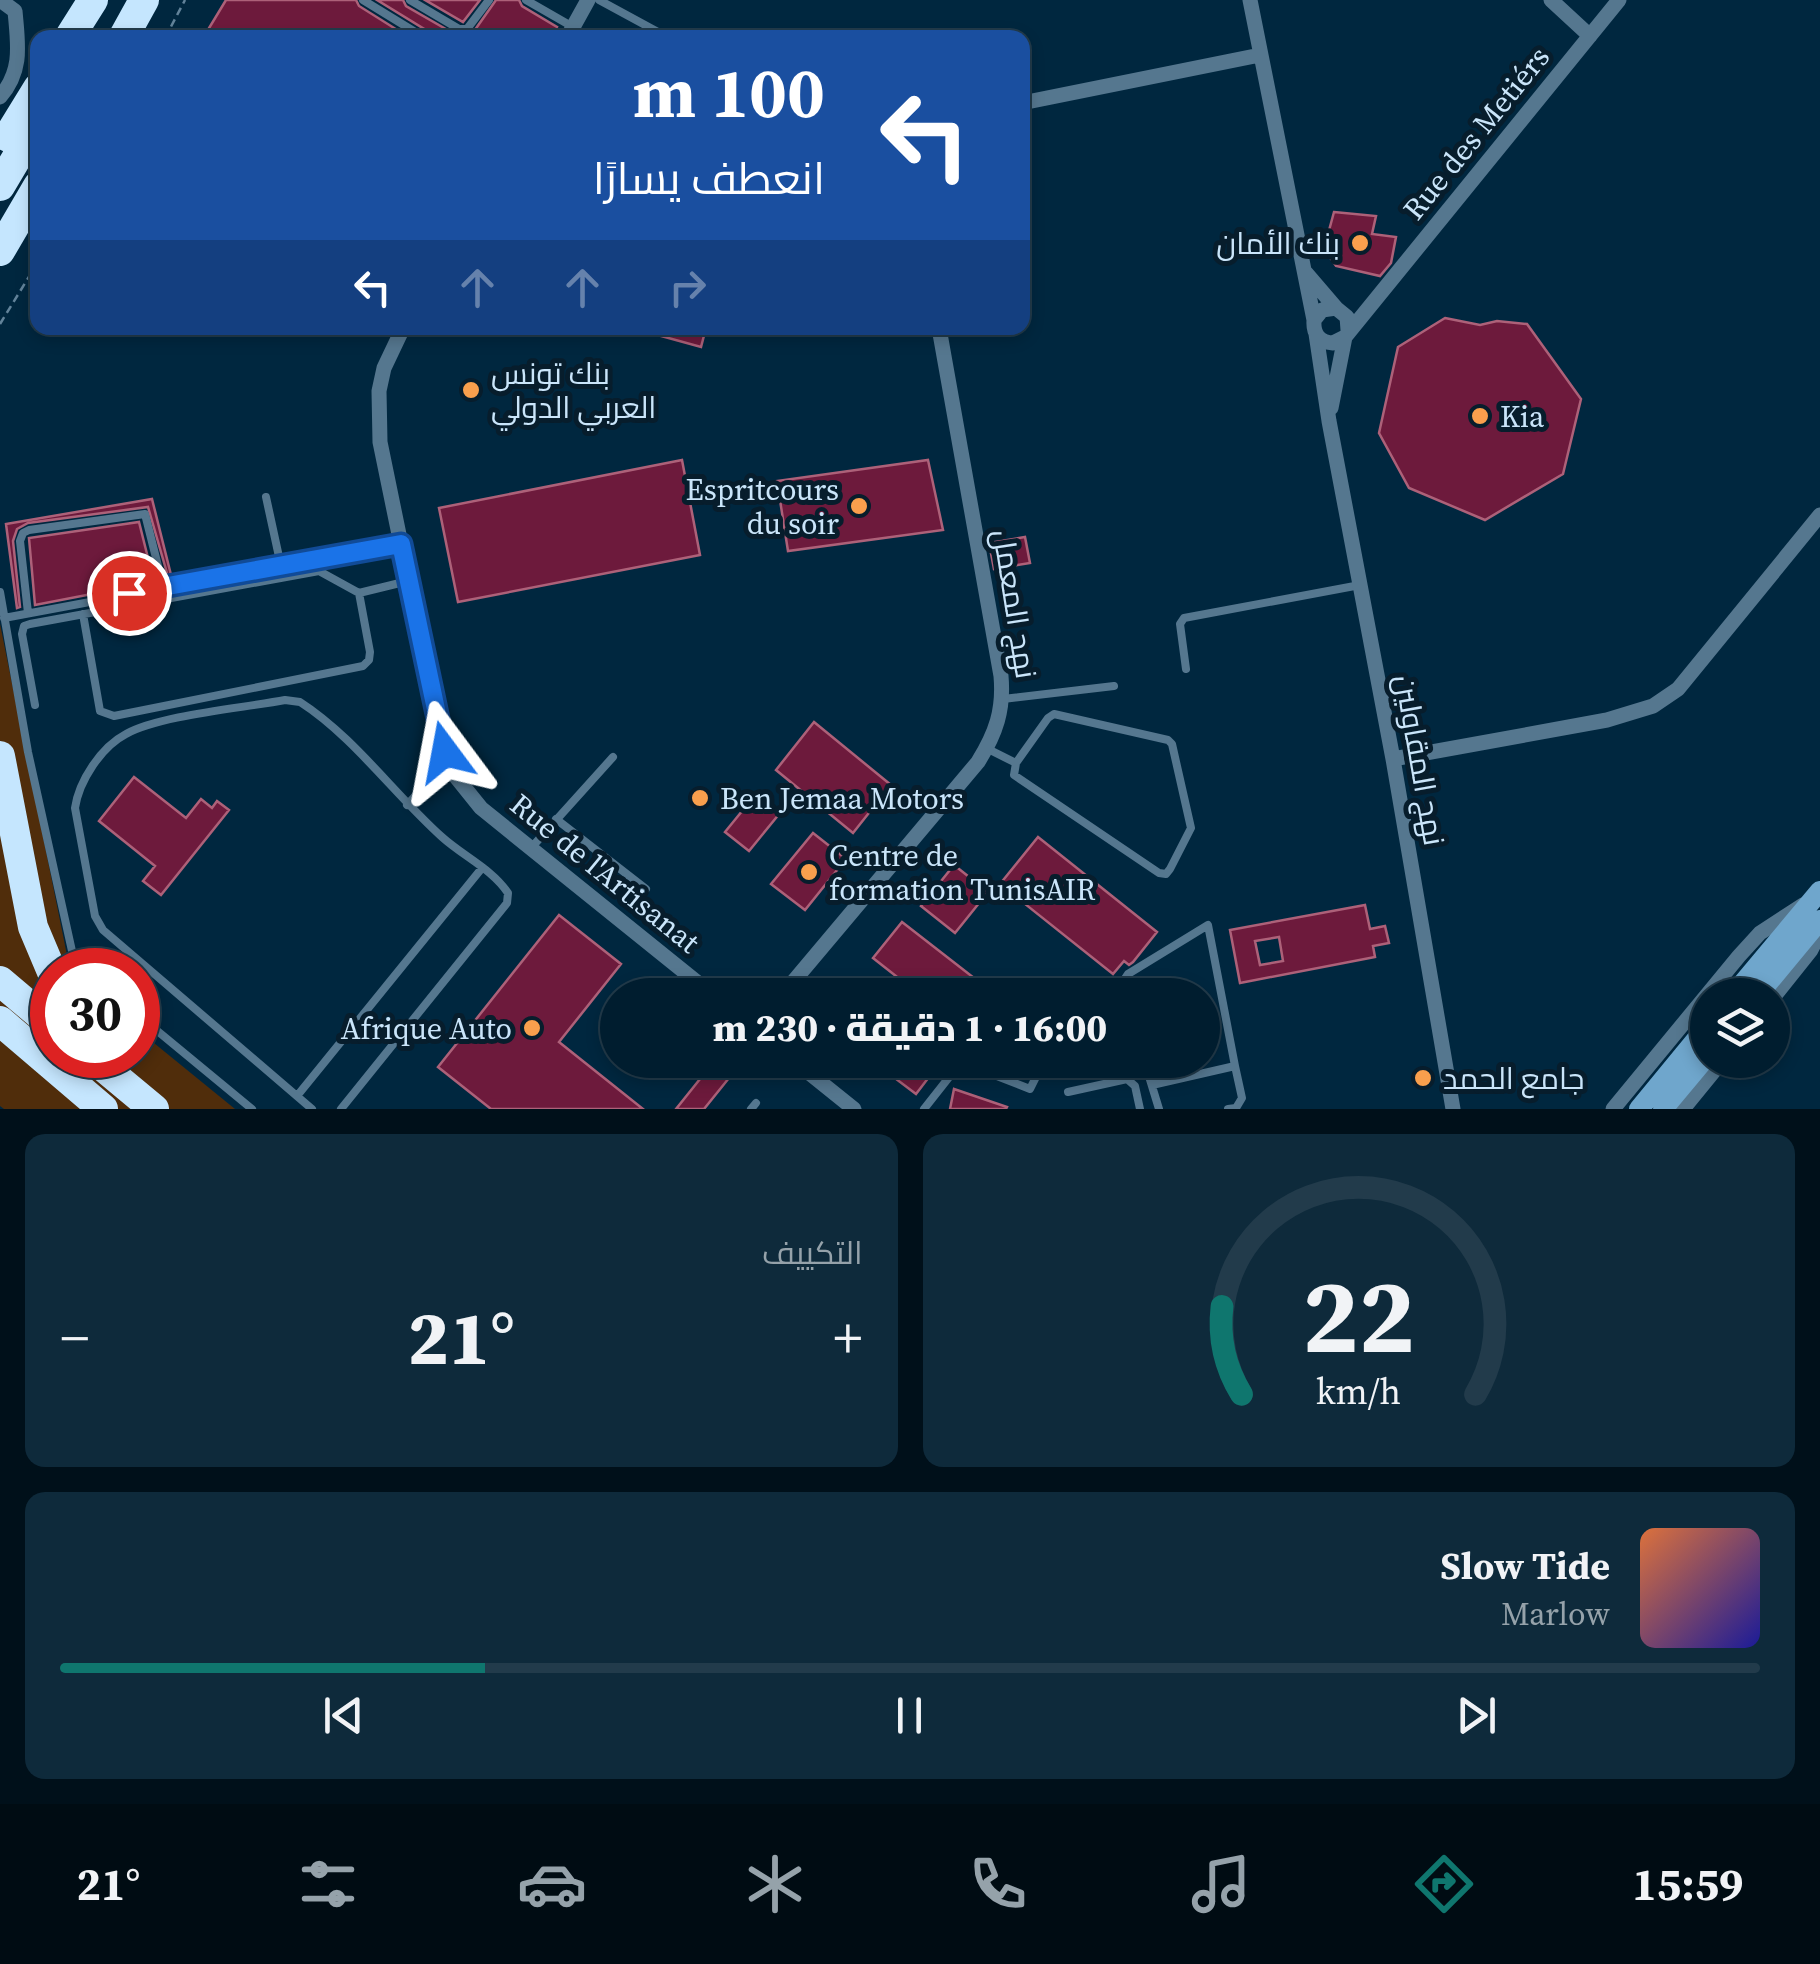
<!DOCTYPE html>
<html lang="ar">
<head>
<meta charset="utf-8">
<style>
  body { margin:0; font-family:"Source Serif 4",Cairo,serif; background:#0e2a3b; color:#f1f3f6; direction:rtl; height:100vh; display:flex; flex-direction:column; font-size:38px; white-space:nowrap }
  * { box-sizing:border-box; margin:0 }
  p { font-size:32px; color:#95a2aa }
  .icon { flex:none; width:55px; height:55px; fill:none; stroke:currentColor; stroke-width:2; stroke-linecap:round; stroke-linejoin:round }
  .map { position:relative; height:1109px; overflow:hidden; direction:ltr }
  .details { display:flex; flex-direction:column; gap:25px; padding:25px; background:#00101a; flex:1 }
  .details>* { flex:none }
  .banner { position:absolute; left:30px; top:30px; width:1000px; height:305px; border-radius:20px; box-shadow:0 5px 15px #0003,0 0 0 2px #223b4b; direction:rtl; background:#1a4fa0; color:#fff; overflow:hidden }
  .buttons { position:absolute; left:1690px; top:978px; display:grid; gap:20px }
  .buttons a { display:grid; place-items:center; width:100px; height:100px; border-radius:50%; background:#001d2f; box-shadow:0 5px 15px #0003,0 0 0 2px #223b4b; font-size:50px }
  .speed { position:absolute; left:30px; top:948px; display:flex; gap:20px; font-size:50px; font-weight:700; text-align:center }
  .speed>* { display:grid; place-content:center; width:130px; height:130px; border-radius:50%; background:#001d2f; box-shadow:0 5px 15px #0003,0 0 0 2px #223b4b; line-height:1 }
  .speed .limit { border:15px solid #d22; background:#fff; color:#111 }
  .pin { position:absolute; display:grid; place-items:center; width:85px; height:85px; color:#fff; margin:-42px; border:5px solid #fff; border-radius:50%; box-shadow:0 2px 10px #0007 }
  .me { position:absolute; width:110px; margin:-55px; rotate:347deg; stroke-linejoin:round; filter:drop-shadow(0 0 8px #0008) }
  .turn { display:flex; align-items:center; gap:35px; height:210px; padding:0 40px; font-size:45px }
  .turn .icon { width:130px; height:130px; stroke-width:2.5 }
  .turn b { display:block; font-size:70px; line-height:85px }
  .lanes { display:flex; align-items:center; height:95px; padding:0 40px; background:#0003; justify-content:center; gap:50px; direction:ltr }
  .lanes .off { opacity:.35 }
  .big { font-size:75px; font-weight:800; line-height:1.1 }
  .details .tile { flex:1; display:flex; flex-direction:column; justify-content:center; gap:15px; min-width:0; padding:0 35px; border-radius:20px; background:#0e2a3b }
  .details .dial { align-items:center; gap:0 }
  .dial svg { height:260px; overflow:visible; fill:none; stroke:#223b4b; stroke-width:7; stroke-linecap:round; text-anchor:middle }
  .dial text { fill:#f1f3f6; stroke:none }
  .song { display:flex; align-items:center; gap:30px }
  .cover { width:120px; height:120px; border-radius:15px; background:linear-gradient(135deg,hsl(20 70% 55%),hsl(240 70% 35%)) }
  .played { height:10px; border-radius:5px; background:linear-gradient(90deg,#0f766e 25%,#223b4b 25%) }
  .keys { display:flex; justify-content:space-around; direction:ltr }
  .heat { display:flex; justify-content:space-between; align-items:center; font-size:55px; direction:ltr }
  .details .tiles { flex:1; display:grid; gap:25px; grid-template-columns:1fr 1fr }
  .tile:last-child { grid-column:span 2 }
  .trip { position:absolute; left:600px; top:978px; width:620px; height:100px; border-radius:50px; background:#001d2f; box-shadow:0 5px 15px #0003,0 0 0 2px #223b4b; font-weight:800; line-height:100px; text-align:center; direction:rtl }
  .tab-bar { display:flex; height:160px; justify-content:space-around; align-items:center; background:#000c13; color:#95a2aa }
  .tab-bar .icon { width:70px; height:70px }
  .tab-bar .selected { color:#0f766e }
  .tab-bar b { font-size:45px; color:#f1f3f6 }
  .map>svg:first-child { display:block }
  .green { fill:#502d0b }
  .building { fill:#6d1a3c; stroke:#ad6179; stroke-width:2.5; fill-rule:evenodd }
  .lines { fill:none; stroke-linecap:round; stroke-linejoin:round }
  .path { stroke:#62839a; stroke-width:2.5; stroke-dasharray:8 5; stroke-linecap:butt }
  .lane { stroke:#55778f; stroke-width:8 }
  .street { stroke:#55778f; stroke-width:15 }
  .secondary { stroke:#6fa6cc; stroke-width:20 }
  .highway { stroke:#c5e6fe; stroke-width:30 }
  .route-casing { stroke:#114b97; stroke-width:25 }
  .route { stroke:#1a73e8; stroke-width:18 }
  .poi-dot { fill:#f99f4d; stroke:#071d2c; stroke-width:4 }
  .labels { text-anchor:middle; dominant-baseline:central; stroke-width:10; stroke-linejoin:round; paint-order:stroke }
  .street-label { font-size:30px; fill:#cae5fa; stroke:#071d2c }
  .poi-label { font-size:30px; fill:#cae5fa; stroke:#071d2c; text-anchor:start }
</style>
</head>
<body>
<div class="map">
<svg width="1820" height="1109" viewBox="0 0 1820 1109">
  <rect width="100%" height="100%" fill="#00273f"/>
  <path class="green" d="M0,624L70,970H52V1055H138V1030L235,1109H4L0,1106Z"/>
  <path class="building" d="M226,0H356L359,6L410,38H203Z
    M377,0H403L406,6L458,36L472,34L496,0H519L522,6L557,27L551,38H432L429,32Z
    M425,0H480L463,22Z
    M1334,212L1376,216L1372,234L1396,237L1391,263L1380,276L1336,266L1324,249Z
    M1445,318L1480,325L1497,321L1527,324L1581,399L1563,474L1485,520L1409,488L1379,433L1398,347Z
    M643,328H706L701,347L643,331Z
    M682,460L700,555L458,602L439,508Z
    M928,460L943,530L788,551L777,481Z
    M152,499L172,579L169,580L148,507L28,523L17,529L13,541L20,607L17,608L6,524Z
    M139,522L154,582L35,605L29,538Z
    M1025,537L1030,563L994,569L989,543Z
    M814,722L891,785L853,833L776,770Z
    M134,777L186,818L201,799L212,808L217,801L229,810L161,895L143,881L155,866L99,821Z
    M756,794L780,813L749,851L725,832Z
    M813,833L846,859L805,910L771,884Z
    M1038,837L1157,932L1133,962L1129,965L1124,961L1113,974L1000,884Z
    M954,865L988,892L955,933L921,906Z
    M1365,905L1370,929L1385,926L1389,943L1373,946L1375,957L1240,983L1230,930ZM1279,937L1283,961L1260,965L1255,941Z
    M559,915L621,964L559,1042L643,1109H491L438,1067Z
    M902,922L974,978L995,995H920L873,958Z
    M871,1060H942L916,1094Z
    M712,1064L729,1078L704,1109H676Z
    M954,1089L1007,1107L1006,1109H950Z"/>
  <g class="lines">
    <path class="path" d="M165,38L185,0
      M0,324L38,262"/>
    <path class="lane" d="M363,0L425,38
      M410,0L459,29H467L489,0
      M526,0L573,27
      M599,0L669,38
      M266,497L281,566
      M0,592L28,752L74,960L82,970
      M28,613L20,541L23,533L29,530L145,514L163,586
      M83,614L100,711L114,716L363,666L369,660L370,652L359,593
      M4,618L401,544
      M1186,669L1180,624L1184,618L1360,585
      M1003,699L1114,686
      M35,705L22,634L24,626L30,624L319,571L359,593L408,581
      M986,748L1016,763L1048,718L1054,714L1168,740L1172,744L1191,828L1170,869L1166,874L1159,873L1014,775L1016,763
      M407,805L448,760
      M556,819L646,889
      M531,848L613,757
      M1126,995L1124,980L1128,974L1208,925L1235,1066
      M138,1015L252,1109
      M1144,1060L1159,1109
      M971,1066L1030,1089L1038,1073L1037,1060
      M1152,1085L1235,1066L1242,1098L1236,1108L1228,1109
      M1068,1092L1127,1079L1135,1086L1140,1109
      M297,1096L482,868
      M312,1109L103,930L95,916L75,808C79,781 101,747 126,734C160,715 244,708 285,700L300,702C353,736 395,795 442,837C463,856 492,869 508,893L507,903L341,1109
      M751,1109L756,1103
      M924,1109L950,1076L977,1060"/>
    <path class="street" d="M0,0L15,11C18,45 23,70 0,97
      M1250,0L1314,320
      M1551,0L1590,36
      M567,38L588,0
      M1022,103L1260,55
      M1306,273L1336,308
      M403,328L384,368L379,391L380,442L440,734L452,772L481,808L713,995
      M1348,330L1347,317L1336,308L1322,310L1314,320C1313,334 1319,342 1333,343L1345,337L1619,0
      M1316,334L1329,421L1393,759L1453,1109
      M1331,408L1345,337
      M1393,759L1607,720L1653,706L1678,689L1820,515
      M782,995L978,762C996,733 1004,710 1001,676L939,328
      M1772,999L1811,950L1820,932
      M793,1060L854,1109
      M1613,1109L1739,956L1760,933L1803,905
      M1683,1109L1723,1060"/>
    <path class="secondary" d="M1733,995L1820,891
      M1758,995L1820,920
      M1639,1109L1708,1025
      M1663,1109L1708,1055"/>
    <path class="highway" d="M69,38L93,0
      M123,38L144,0
      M8,137L38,88
      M0,186L38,122
      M0,251L38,186
      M0,756L33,927L52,972
      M0,981L52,1025
      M0,1021L103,1109
      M89,1055L154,1109"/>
  </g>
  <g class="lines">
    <g class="route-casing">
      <path id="route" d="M129,593L401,544L445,752"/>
    </g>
    <use href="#route" class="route"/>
  </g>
  <g class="poi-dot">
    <circle cx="1360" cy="243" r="10"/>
    <circle cx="471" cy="390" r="10"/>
    <circle cx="1480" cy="416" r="10"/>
    <circle cx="859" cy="506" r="10"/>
    <circle cx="700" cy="798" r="10"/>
    <circle cx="809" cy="872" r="10"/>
    <circle cx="532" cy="1028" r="10"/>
    <circle cx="1423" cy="1078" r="10"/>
  </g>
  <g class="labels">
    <g class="street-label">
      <text transform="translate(1476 133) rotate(-51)">Rue des Metiérs</text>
      <text transform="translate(1015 604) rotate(81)">نهج المعمل</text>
      <text transform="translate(1420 760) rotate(80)">نهج المقاولين</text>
      <text transform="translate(605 873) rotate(39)">Rue de l'Artisanat</text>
    </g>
    <g class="poi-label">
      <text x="1340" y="243" text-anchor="end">بنك الأمان</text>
      <text x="491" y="373">بنك تونس<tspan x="491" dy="34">العربي الدولي</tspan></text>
      <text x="1500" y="416">Kia</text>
      <text x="839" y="489" text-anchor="end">Espritcours<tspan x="839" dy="34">du soir</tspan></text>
      <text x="720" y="798">Ben Jemaa Motors</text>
      <text x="829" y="855">Centre de<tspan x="829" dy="34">formation TunisAIR</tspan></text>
      <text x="512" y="1028" text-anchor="end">Afrique Auto</text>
      <text x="1443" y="1078">جامع الحمد</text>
    </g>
  </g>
</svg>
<div class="buttons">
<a><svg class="icon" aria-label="layers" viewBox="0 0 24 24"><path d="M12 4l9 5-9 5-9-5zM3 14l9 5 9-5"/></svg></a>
</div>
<div class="speed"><div class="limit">30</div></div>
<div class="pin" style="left:129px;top:593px;background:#d93025"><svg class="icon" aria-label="arrive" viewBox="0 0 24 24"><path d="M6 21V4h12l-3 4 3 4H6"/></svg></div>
<svg class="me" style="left:445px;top:752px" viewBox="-20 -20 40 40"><path d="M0-17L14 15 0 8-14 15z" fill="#1a73e8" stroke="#fff" stroke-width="4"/></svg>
<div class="trip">16:00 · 1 دقيقة · 230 m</div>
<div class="banner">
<div class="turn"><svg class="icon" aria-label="left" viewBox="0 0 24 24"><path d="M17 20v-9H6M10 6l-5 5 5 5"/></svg><div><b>100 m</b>انعطف يسارًا</div></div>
<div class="lanes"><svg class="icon" aria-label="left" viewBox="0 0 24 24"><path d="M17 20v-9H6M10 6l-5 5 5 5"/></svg><svg class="icon off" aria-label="ahead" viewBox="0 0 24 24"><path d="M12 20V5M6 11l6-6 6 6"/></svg><svg class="icon off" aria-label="ahead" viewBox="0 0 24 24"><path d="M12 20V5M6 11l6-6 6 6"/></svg><svg class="icon off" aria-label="right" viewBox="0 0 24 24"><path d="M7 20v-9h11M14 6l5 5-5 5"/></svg></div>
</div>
</div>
<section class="details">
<div class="tiles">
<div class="tile dial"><svg viewBox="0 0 100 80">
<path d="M14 69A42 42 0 1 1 86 69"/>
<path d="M14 69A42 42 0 0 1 8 42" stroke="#0f766e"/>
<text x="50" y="56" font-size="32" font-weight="700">22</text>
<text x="50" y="72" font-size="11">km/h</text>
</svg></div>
<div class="tile"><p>التكييف</p>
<div class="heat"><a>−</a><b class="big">21°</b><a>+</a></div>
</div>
<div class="tile">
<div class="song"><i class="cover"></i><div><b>Slow Tide</b><p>Marlow</p></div></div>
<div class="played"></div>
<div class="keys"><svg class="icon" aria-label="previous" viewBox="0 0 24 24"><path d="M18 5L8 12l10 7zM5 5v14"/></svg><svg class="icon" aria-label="pause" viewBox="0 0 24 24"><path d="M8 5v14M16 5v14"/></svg><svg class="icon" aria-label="next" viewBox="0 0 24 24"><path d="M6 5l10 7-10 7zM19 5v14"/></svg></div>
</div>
</div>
</section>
<nav class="tab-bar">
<b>15:59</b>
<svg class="icon selected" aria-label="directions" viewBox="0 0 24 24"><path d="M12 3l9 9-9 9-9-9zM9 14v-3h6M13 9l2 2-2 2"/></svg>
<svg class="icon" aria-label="music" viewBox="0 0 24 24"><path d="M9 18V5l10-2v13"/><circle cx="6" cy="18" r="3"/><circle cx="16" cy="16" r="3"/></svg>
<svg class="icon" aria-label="phone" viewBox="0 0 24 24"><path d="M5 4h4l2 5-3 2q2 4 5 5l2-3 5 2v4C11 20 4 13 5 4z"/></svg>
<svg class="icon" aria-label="climate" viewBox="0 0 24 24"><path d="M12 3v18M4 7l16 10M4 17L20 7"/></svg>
<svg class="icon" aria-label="car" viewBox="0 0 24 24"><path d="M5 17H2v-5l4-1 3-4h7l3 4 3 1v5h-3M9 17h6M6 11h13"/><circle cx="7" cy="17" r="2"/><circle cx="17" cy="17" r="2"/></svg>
<svg class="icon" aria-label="filters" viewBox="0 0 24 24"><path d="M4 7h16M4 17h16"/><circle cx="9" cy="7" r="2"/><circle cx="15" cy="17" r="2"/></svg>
<b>21°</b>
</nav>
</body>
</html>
